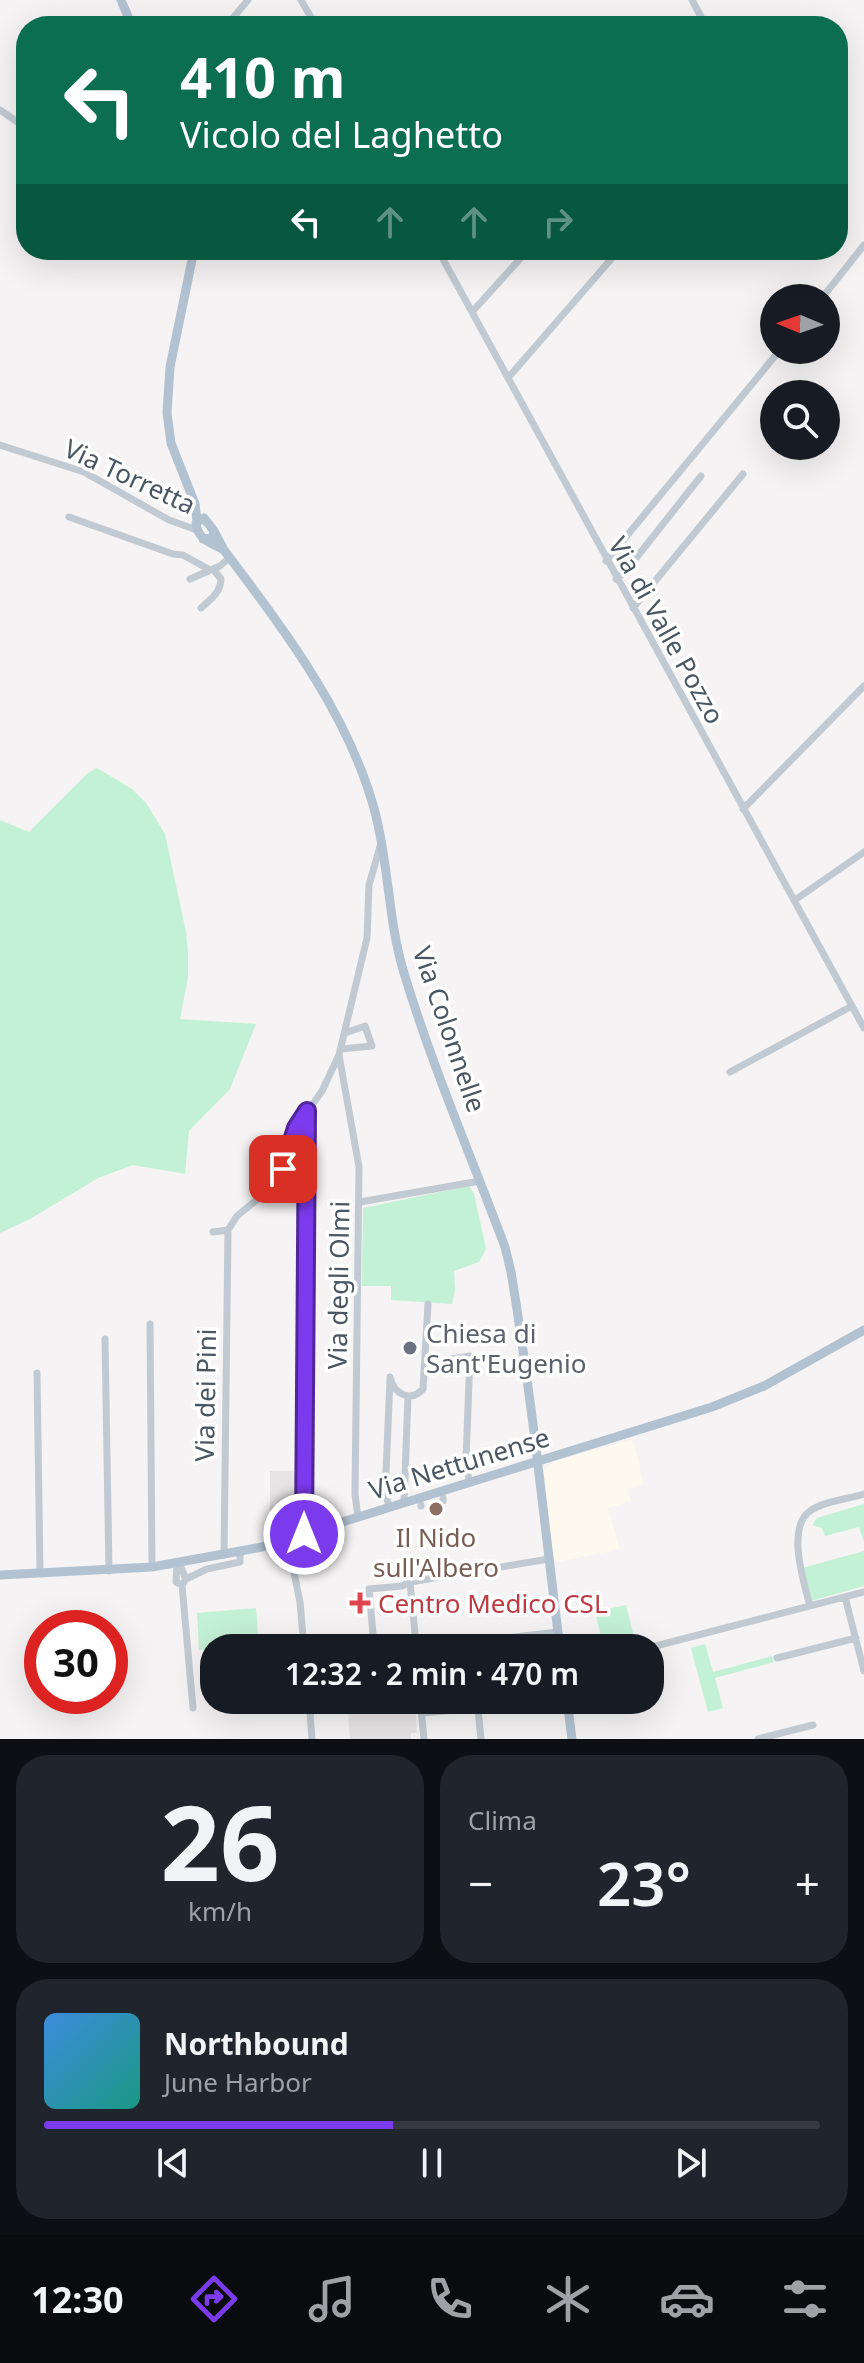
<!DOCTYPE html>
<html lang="it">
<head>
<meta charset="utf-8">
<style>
  body { margin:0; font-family:"Noto Sans",sans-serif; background:#20242c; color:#f1f3f6; height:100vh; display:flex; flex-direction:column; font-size:30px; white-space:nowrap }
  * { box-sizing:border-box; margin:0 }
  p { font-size:26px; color:#9ea1a6 }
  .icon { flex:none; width:44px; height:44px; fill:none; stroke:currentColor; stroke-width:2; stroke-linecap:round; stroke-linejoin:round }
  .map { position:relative; height:1739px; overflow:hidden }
  .drawer { display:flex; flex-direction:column; gap:16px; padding:16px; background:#0d0f14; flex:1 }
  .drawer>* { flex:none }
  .top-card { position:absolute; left:16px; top:16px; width:832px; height:244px; border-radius:32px; box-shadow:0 8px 32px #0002; background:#0b6e4f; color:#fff; overflow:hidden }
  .needle { width:52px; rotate:272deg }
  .fabs { position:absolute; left:760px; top:284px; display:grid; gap:16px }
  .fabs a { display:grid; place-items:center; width:80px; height:80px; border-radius:50%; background:#171b24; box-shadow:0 8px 32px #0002; font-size:40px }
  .speed { position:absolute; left:24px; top:1610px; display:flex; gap:16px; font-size:40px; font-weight:700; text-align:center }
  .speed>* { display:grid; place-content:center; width:104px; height:104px; border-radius:50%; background:#171b24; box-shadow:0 8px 32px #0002; line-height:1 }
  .speed .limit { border:12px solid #d22; background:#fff; color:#111 }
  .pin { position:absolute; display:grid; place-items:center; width:68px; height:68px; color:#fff; margin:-34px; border-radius:16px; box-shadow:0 4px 12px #0006 }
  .me { position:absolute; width:88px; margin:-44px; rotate:0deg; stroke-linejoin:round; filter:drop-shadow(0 0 6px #0008) }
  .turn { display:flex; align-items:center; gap:28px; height:168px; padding:0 32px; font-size:36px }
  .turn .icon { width:104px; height:104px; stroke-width:2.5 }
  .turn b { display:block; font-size:56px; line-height:68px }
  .lanes { display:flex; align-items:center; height:76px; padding:0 32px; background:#0003; justify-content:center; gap:40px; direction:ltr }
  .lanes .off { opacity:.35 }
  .big { font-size:60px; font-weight:600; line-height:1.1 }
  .drawer .widget { flex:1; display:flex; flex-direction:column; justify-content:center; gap:12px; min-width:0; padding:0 28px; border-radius:32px; background:#20242c }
  .drawer .dial { align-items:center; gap:0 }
  .dial b { font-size:104px; line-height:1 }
  .song { display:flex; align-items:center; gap:24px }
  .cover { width:96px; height:96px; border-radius:12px; background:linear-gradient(135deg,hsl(210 70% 55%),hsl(170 70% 35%)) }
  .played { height:8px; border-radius:4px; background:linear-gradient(90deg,#7c3aed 45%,#363941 45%) }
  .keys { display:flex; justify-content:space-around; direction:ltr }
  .heat { display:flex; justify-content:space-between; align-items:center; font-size:44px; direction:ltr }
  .drawer .tiles { flex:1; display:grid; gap:16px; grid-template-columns:1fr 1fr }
  .widget:last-child { grid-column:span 2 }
  .trip { position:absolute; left:200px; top:1634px; width:464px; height:80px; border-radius:32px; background:#171b24; box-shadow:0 8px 32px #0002; font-weight:600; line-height:80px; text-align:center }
  .tab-bar { display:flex; height:128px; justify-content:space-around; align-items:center; background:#090b0e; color:#9ea1a6 }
  .tab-bar .icon { width:56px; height:56px }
  .tab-bar .active { color:#7c3aed }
  .tab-bar b { font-size:36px; color:#f1f3f6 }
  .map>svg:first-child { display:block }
  .commercial { fill:#fdf9ef }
  .education { fill:#e6e4e5 }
  .green { fill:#c3f1d5 }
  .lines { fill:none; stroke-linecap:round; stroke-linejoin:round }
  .minor { stroke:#c1cad2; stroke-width:7 }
  .major { stroke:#b3c2d1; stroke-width:9 }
  .route-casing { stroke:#51269a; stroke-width:20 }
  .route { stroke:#7c3aed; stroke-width:14 }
  .worship-dot { fill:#6b7280; stroke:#fff; stroke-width:3 }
  .education-dot { fill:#8d6e63; stroke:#fff; stroke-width:3 }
  .health-dot { fill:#e0444e; stroke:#fff; stroke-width:3 }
  .labels { text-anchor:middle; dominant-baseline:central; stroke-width:7; stroke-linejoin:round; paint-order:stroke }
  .street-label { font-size:26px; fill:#4a5661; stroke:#fff }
  .worship-label { font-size:26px; fill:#5b616d; stroke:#fff; text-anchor:start }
  .education-label { font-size:26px; fill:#785e54; stroke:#fff }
  .health-label { font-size:26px; fill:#be3a42; stroke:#fff; text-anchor:start }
</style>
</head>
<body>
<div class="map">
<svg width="864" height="1739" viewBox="0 0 864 1739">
  <rect width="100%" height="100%" fill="#f5f3f3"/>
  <path class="commercial" d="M633,1439L644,1484L628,1489L631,1501L608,1508L620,1549L558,1562L554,1559L544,1491L543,1471L555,1461Z"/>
  <path class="education" d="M270,1471H301V1528L282,1534V1528L277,1527V1535L270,1537Z
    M347,1700H415L417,1733H411V1739H350Z"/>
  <path class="green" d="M97,768L132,789L146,803L165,834L186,932L188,954V977L180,1019L256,1024L230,1089L189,1131L185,1174L133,1165L98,1178L30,1219L0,1233V820L29,832L88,773Z
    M469,1186L474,1194L486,1249L479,1262L454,1271L455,1290L452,1304L391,1300V1286H362L363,1208Z
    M864,1504V1542L859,1527L825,1536L822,1528L812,1525L817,1518Z
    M864,1551V1586L811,1601L802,1568Z
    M626,1605L636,1645L604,1648L595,1612Z
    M256,1608L259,1646L199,1650L197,1613Z
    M705,1644L713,1672L772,1656L774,1662L715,1678L723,1708L708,1712L691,1648Z"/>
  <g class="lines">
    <path class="minor" d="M301,0L316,26
      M692,0L706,26
      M226,26L248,0
      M0,110L26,128
      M438,250L864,1028
      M822,298L864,245
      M472,312L528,250
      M508,378L619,250
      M0,445L84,472L169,520L197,530
      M69,517L173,554L183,555L210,570
      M606,561L780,350
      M190,579L220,566L229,558
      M616,579L625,572L701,476
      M201,608C210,600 221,592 221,579L213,569
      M633,608L743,474
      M743,809L864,686
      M795,900L864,852
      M341,1049L372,1046L365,1026L345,1033
      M339,1055L359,1167L355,1494L358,1518
      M730,1072L852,1006
      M360,1202L480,1181
      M213,1232L228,1230
      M150,1324L152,1567
      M105,1339L109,1571
      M426,1363L470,1356L466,1459L469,1482
      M37,1373L40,1573
      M390,1377C394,1394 410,1403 423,1389L428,1304
      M443,1498V1501
      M404,1503L408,1396
      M421,1505V1506
      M390,1507L385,1495L390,1379
      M304,1534L307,1112
      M287,1539L300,1602L304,1648
      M224,1555L228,1230L237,1216L269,1190L278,1179L298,1125L322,1091L339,1055L367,938L369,885L381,843
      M177,1564L176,1582L182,1585L186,1579L179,1563
      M186,1579L207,1569L240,1562V1551
      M410,1582L416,1644
      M182,1585L193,1708
      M845,1597L864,1671
      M810,1606C804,1583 786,1528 810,1511C824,1501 848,1499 864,1494
      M416,1642L374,1646L369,1589L402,1586L410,1582L549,1559
      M417,1648L558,1632
      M648,1648L864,1592
      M777,1658L856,1638
      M309,1700L312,1739
      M420,1700L424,1739
      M477,1700L481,1739
      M422,1713L478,1708
      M758,1739L813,1725"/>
    <path class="major" d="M121,0L132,26
      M194,250L170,367L167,413L171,443L195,504L197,521
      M214,531L224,550C284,630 349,714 375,812C389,865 388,921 404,973C432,1066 471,1156 505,1247L511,1272C532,1397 544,1523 560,1648
      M203,539L212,538L214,531L204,518L196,523C197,539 211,543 224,550
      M0,1575L152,1567L262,1547L712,1407L764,1386L864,1330
      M567,1700L572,1739"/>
  </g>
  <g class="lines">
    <g class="route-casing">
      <path id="route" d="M283,1169L296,1128L307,1111L304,1534"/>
    </g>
    <use href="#route" class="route"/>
  </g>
  <circle class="worship-dot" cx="410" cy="1348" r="8"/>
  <circle class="education-dot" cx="436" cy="1509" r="8"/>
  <path class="health-dot" d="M356 1591h8v8h8v8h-8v8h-8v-8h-8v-8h8z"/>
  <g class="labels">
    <g class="street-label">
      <text transform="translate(130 476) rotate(25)">Via Torretta</text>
      <text transform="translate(667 630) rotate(61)">Via di Valle Pozzo</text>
      <text transform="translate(450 1029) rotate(71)">Via Colonnelle</text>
      <text transform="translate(338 1285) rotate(-89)">Via degli Olmi</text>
      <text transform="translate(205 1395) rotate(-89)">Via dei Pini</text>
      <text transform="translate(459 1463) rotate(-17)">Via Nettunense</text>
    </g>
    <g class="worship-label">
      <text x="426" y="1333">Chiesa di<tspan x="426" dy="30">Sant'Eugenio</tspan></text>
    </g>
    <g class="education-label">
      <text x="436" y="1537">Il Nido<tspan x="436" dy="30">sull'Albero</tspan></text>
    </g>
    <g class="health-label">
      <text x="378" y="1603">Centro Medico CSL</text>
    </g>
  </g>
</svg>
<div class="fabs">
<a><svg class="needle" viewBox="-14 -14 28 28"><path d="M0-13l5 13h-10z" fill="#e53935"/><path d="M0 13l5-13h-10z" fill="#9ea1a6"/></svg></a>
<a><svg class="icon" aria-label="search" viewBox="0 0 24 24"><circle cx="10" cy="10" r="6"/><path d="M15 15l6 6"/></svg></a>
</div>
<div class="speed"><div class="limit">30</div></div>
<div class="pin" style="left:283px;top:1169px;background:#d93025"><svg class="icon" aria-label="arrive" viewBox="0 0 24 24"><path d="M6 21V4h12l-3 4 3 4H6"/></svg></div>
<svg class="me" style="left:304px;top:1534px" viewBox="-20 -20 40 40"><circle r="17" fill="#7c3aed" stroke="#fff" stroke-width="3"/><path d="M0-11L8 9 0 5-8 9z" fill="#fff"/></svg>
<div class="trip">12:32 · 2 min · 470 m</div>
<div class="top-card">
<div class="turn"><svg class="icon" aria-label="left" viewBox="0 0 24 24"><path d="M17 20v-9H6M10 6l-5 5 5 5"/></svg><div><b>410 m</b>Vicolo del Laghetto</div></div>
<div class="lanes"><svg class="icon" aria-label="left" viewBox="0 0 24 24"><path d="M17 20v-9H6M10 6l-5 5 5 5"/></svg><svg class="icon off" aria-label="ahead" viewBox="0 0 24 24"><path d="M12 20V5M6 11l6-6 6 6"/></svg><svg class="icon off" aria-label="ahead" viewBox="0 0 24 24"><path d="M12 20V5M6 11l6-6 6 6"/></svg><svg class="icon off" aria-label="right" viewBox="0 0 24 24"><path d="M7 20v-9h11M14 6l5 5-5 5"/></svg></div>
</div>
</div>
<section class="drawer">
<div class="tiles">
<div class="widget dial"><b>26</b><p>km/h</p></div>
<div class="widget"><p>Clima</p>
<div class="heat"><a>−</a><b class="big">23°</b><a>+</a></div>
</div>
<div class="widget">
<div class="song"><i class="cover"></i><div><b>Northbound</b><p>June Harbor</p></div></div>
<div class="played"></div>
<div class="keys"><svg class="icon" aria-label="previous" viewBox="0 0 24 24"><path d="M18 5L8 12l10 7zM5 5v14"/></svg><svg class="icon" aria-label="pause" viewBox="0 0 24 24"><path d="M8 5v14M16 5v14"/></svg><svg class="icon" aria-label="next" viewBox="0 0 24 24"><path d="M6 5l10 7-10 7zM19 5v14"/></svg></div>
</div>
</div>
</section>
<nav class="tab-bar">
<b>12:30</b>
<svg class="icon active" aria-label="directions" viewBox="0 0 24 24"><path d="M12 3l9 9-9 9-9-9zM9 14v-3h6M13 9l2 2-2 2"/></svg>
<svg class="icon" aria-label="music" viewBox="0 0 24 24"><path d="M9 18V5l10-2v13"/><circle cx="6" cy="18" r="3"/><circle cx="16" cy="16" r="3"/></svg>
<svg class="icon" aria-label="phone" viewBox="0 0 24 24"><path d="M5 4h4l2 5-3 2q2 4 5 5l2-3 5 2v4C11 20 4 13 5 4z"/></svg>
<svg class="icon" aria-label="climate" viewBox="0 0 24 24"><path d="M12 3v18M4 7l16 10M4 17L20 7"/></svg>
<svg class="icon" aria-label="car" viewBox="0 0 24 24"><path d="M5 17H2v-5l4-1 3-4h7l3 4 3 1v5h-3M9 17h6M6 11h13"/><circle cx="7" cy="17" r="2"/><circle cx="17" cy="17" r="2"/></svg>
<svg class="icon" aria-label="filters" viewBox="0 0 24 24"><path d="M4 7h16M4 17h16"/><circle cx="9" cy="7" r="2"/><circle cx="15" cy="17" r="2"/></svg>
</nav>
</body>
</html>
